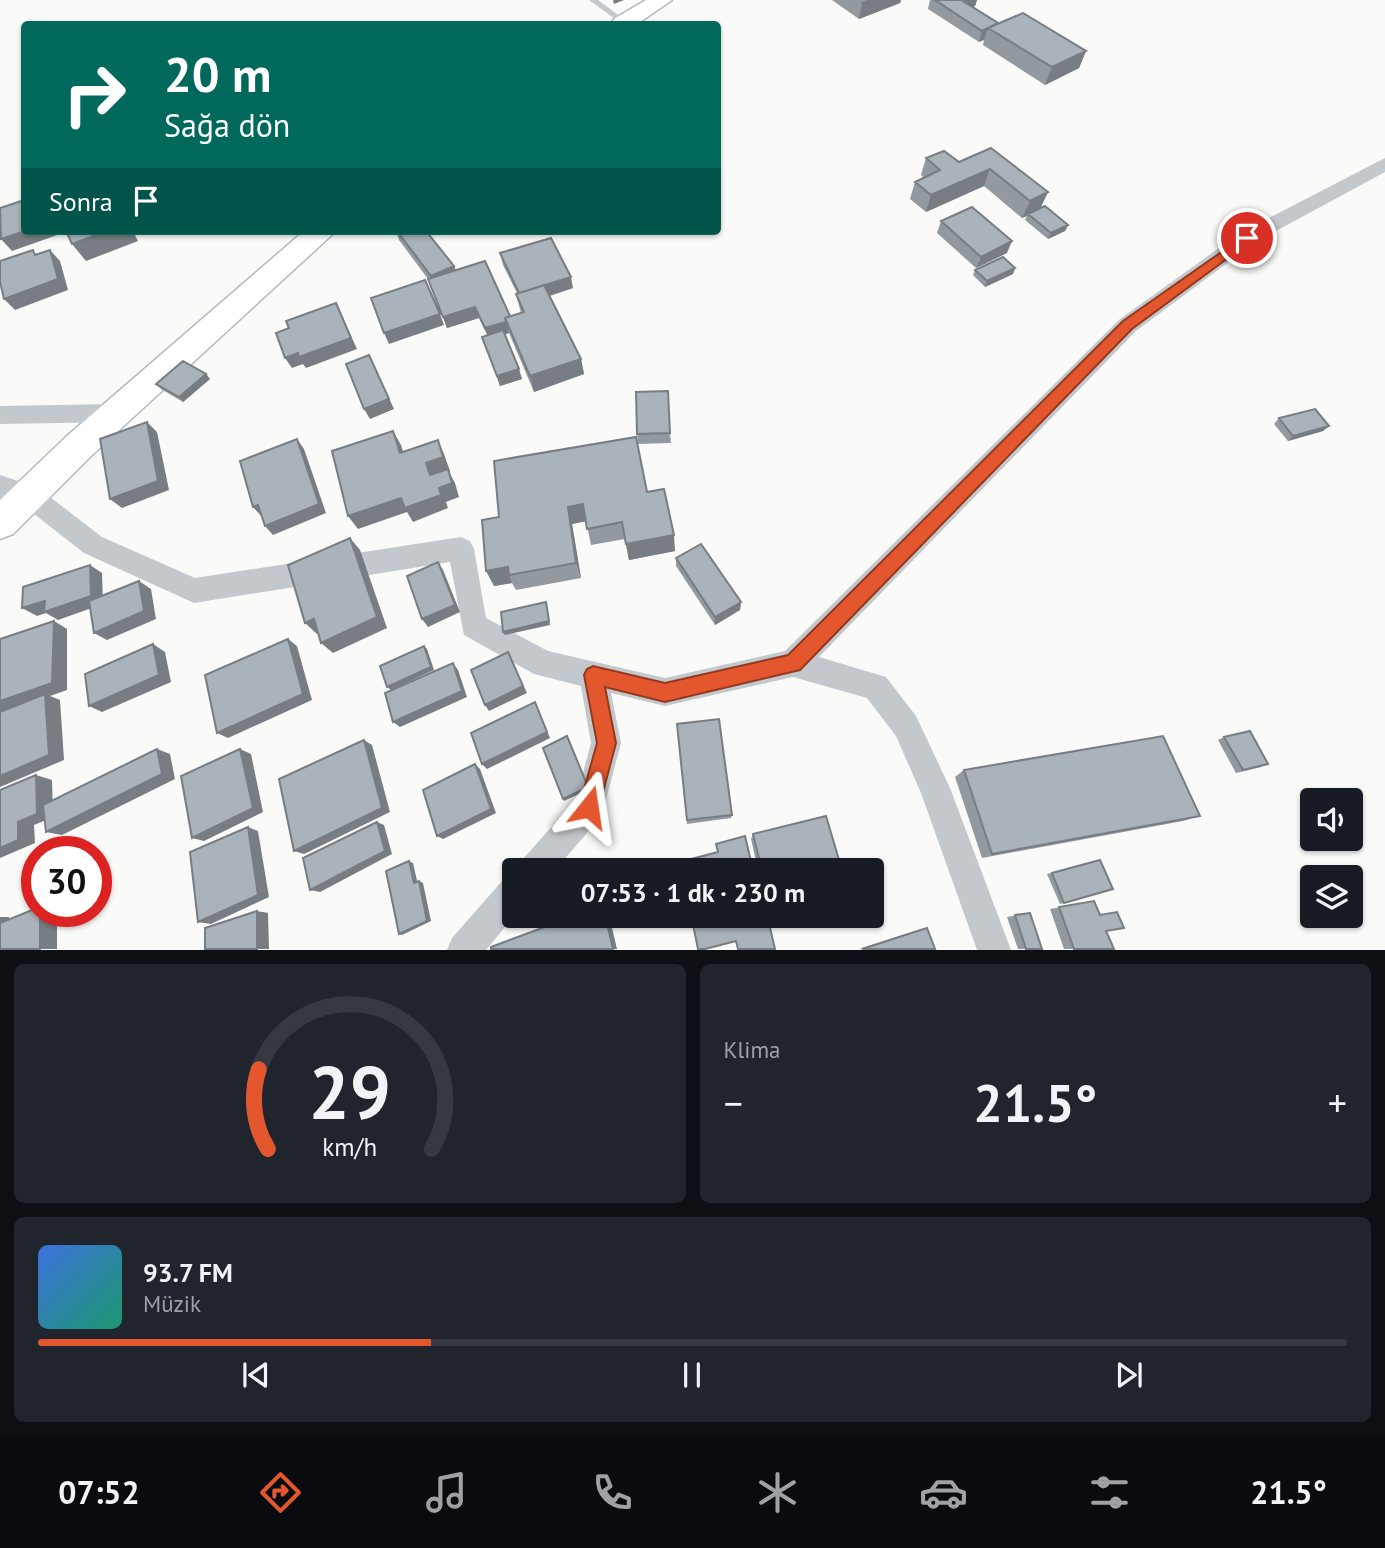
<!DOCTYPE html>
<html lang="tr">
<head>
<meta charset="utf-8">
<style>
  body { margin:0; font-family:"PT Sans",sans-serif; background:#20242c; color:#f1f3f6; height:100vh; display:flex; flex-direction:column; font-size:26px; white-space:nowrap }
  * { box-sizing:border-box; margin:0 }
  p { font-size:23px; color:#9ea1a6 }
  .icon { flex:none; width:38px; height:38px; fill:none; stroke:currentColor; stroke-width:2; stroke-linecap:round; stroke-linejoin:round }
  .map { position:relative; height:950px; overflow:hidden }
  .sheet { display:flex; flex-direction:column; gap:14px; padding:14px; background:#0d0f14; flex:1 }
  .sheet>* { flex:none }
  .banner { position:absolute; left:21px; top:21px; width:700px; height:214px; border-radius:7px; box-shadow:0 2px 5px #0004; background:#00695c; color:#fff; overflow:hidden }
  .controls { position:absolute; left:1300px; top:788px; display:grid; gap:14px }
  .controls a { display:grid; place-items:center; width:63px; height:63px; border-radius:7px; background:#171b24; box-shadow:0 2px 5px #0004; font-size:35px }
  .speed { position:absolute; left:21px; top:836px; display:flex; gap:14px; font-size:35px; font-weight:700; text-align:center }
  .speed>* { display:grid; place-content:center; width:91px; height:91px; border-radius:50%; background:#171b24; box-shadow:0 2px 5px #0004; line-height:1 }
  .speed .limit { border:10px solid #d22; background:#fff; color:#111 }
  .pin { position:absolute; display:grid; place-items:center; width:60px; height:60px; color:#fff; margin:-30px; border:4px solid #fff; border-radius:50%; box-shadow:0 2px 7px #0007 }
  .me { position:absolute; width:77px; margin:-38px; rotate:15deg; stroke-linejoin:round; filter:drop-shadow(0 0 5px #0008) }
  .turn { display:flex; align-items:center; gap:24px; height:147px; padding:0 28px; font-size:32px }
  .turn .icon { width:91px; height:91px; stroke-width:2.5 }
  .turn b { display:block; font-size:49px; line-height:60px }
  .then { display:flex; align-items:center; height:66px; padding:0 28px; background:#0003; gap:14px; font-size:26px }
  .big { font-size:52px; font-weight:600; line-height:1.1 }
  .sheet .widget { flex:1; display:flex; flex-direction:column; justify-content:center; gap:10px; min-width:0; padding:0 24px; border-radius:10px; background:#20242c }
  .sheet .dial { align-items:center; gap:0 }
  .dial svg { height:182px; overflow:visible; fill:none; stroke:#363941; stroke-width:7; stroke-linecap:round; text-anchor:middle }
  .dial text { fill:#f1f3f6; stroke:none }
  .song { display:flex; align-items:center; gap:21px }
  .cover { width:84px; height:84px; border-radius:10px; background:linear-gradient(135deg,hsl(220 70% 55%),hsl(160 70% 35%)) }
  .played { height:7px; border-radius:4px; background:linear-gradient(90deg,#e4572e 30%,#363941 30%) }
  .keys { display:flex; justify-content:space-around; direction:ltr }
  .heat { display:flex; justify-content:space-between; align-items:center; font-size:38px; direction:ltr }
  .sheet .tiles { flex:1; display:grid; gap:14px; grid-template-columns:1fr 1fr }
  .widget:last-child { grid-column:span 2 }
  .trip { position:absolute; left:502px; top:858px; width:382px; height:70px; border-radius:7px; background:#171b24; box-shadow:0 2px 5px #0004; font-weight:600; line-height:70px; text-align:center }
  .menu { display:flex; height:112px; justify-content:space-around; align-items:center; background:#090b0e; color:#9ea1a6 }
  .menu .icon { width:49px; height:49px }
  .menu .active { color:#e4572e }
  .menu b { font-size:32px; color:#f1f3f6 }
  .map>svg:first-child { display:block }
  .lines { fill:none; stroke-linecap:round; stroke-linejoin:round }
  .secondary-casing { stroke:#b3babf; stroke-width:3 }
  .lane { fill:#c3c8cc; fill-rule:evenodd }
  .street { fill:#c3c8cc; fill-rule:evenodd }
  .secondary { fill:#fff; fill-rule:evenodd }
  .wall { fill:#929a9f }
  .shaded-wall { fill:#777d82 }
  .building { fill:#aab3b9; stroke:#777d82; stroke-width:2 }
  .route { fill:#e4572e; stroke:#94391e; stroke-width:2 }
</style>
</head>
<body>
<div class="map">
<svg width="1385" height="950" viewBox="0 0 1385 950">
  <rect width="100%" height="100%" fill="#fafaf8"/>
  <g class="lines">
    <g class="secondary-casing">
      <path id="secondary" d="M646,0H672L637,24H611L614,19Z
        M304,231H336L91,456L13,534L0,539V500L67,436Z"/>
    </g>
    <path class="lane" d="M589,0H598L629,23L622,24Z"/>
    <path class="street" d="M1385,158V172L1254,243L1136,331L819,657L886,677L916,716L950,788L1011,950H977L921,793L896,736L867,698L793,677L665,706L611,693L621,743L604,807L600,818L555,870H518L523,859L576,799L591,743L581,686L534,674L464,635L450,562L194,603L84,553L20,503L0,497V475L37,487L102,537L195,578L461,537L470,541L474,549L486,618L548,651L665,678L785,651L1120,319L1240,233Z
      M116,404L124,406L128,413L124,420L116,422L0,424V406Z
      M514,875L515,915L486,950H447L452,938L503,880Z"/>
    <use href="#secondary" class="secondary"/>
  </g>
  <path class="wall" d="M832,0H901L900,3L859,19Z
    M930,0H977L975,6L973,7L998,23L1086,51L1079,68L1045,85L983,45L984,40L979,42L928,9Z
    M991,148L1048,192L1041,207L1068,225L1065,231L1048,239L1025,220L1027,216L1022,218L984,186L926,212L910,199L915,182L924,178L921,175L926,158L959,162Z
    M941,221L1007,253L976,268L937,233Z
    M396,231H426L454,266L456,270L510,316L521,313L516,294L517,293L503,265L500,253L573,288L550,296L581,359L584,374L534,392L509,333L504,334L522,379L500,386L482,337L487,335L479,318L447,328L428,279L399,240Z
    M1015,268L1013,274L985,287L973,275L975,270Z
    M206,374L210,379L183,402L161,389L156,384Z
    M1279,418L1329,426L1323,431L1288,441L1274,424Z
    M670,433L671,443L638,444L637,434Z
    M647,492L675,551L629,560L625,539L591,545L586,521L572,524L581,578L516,590L512,583L494,586L482,520Z
    M676,558L741,602L740,610L715,625L676,566Z
    M677,724L732,815L731,818L687,824Z
    M1224,737L1261,767L1236,773L1218,740Z
    M964,770L1200,816L1183,821L982,858L955,777Z
    M753,834L842,870H758L751,839Z
    M1100,860L1064,903L1060,904L1047,874Z
    M1094,901L1114,949H1057H1064L1050,909Z
    M1030,913L1042,949H1018L1007,917Z
    M927,928L935,949H859L921,929Z"/>
  <path class="shaded-wall" d="M613,0H624L614,4Z
    M868,0H901L900,3L859,19L862,2Z
    M964,0H977L975,6L959,12L963,1Z
    M988,28L984,40L979,42L982,31Z
    M1086,51L1079,68L1045,85L1052,67Z
    M990,169L984,186L926,212L931,195Z
    M1048,192L1040,209L1028,214L1027,216L1022,218L1030,201Z
    M1068,225L1065,231L1048,239L1051,233Z
    M25,231H63V233L12,251L1,239Z
    M107,231H133L138,241L86,261L72,244Z
    M1012,241L1007,253L976,268L981,257Z
    M50,250L60,261L68,290L15,310L4,299Z
    M454,266L458,277L435,288L431,276Z
    M1015,268L1013,274L985,287L987,281Z
    M571,277L573,288L522,304L519,293Z
    M336,303L357,349L306,368L303,364L292,368L285,358Z
    M475,307L479,318L447,328L443,317Z
    M440,314L444,325L389,344L384,333Z
    M506,322L509,333L489,339L485,328Z
    M369,355L394,409L370,419L364,409Z
    M581,359L584,374L534,392L530,376Z
    M519,369L522,379L500,386L497,376Z
    M206,374L210,379L183,402L179,397Z
    M147,422L157,432L169,490L122,508L110,499Z
    M1329,426L1323,431L1288,441L1293,436Z
    M393,431L401,445L408,467L400,453Z
    M297,439L304,449L326,513L273,535L265,526Z
    M438,440L444,454L450,471L449,472L455,483L459,497L446,502L448,508L413,522L407,512L358,529L348,516L401,498L439,488L430,475L426,463Z
    M583,504L587,521L572,524L581,578L576,563L568,507Z
    M258,505L262,517L253,507Z
    M674,535L675,551L629,560L626,544Z
    M350,538L360,550L387,628L333,653L321,643Z
    M438,562L443,570L460,612L428,627L422,619Z
    M90,565L102,573L103,604L58,620L46,613L37,616L22,608Z
    M508,567L509,575L512,583L494,586L486,571Z
    M139,581L151,589L156,619L107,640L94,633Z
    M546,602L550,625L505,635L503,632Z
    M741,602L740,610L715,625V617Z
    M314,619L325,630L317,634L305,623Z
    M54,621L67,629V690L50,696L60,700L64,760L0,787V701Z
    M288,639L297,646L312,700L228,738L217,733Z
    M153,644L165,652L171,682L102,712L89,706Z
    M424,646L427,649L434,670L391,690L387,687Z
    M508,652L527,693L489,711L485,705Z
    M453,663L458,670L467,697L400,727L393,722Z
    M535,702L550,738L487,769L482,764Z
    M567,736L589,789L564,801L563,799Z
    M364,740L372,745L390,812L304,854L294,851Z
    M157,749L170,754L175,779L62,835L46,832Z
    M240,749L251,754L263,812L204,841L192,838Z
    M475,764L480,769L496,813L443,839L437,836Z
    M36,775L52,780L53,817L34,825L35,843L0,858V848L18,822Z
    M377,822L384,825L392,854L320,892L310,890Z
    M248,827L258,831L269,897L211,924L198,922Z
    M409,861L413,863L418,885L414,883Z
    M419,881L423,883L431,921L402,935L399,934Z
    M257,911L268,913L269,949H257Z
    M40,912H57V949H40Z
    M605,915H609L617,949H613Z
    M0,917H9V928H0Z"/>
  <path class="building" d="M935,0H964L963,1L998,23L982,31Z
    M1023,13L1086,51L1052,67L988,28Z
    M991,148L1048,192L1030,201L990,169L931,195L915,182L940,170L926,158L944,151L959,162Z
    M24,200L25,231L1,239L0,208Z
    M1045,206L1068,225L1051,233L1028,214Z
    M972,207L1012,241L981,257L941,221Z
    M66,231H107L72,244Z
    M397,231H426L454,266L431,276Z
    M551,238L571,277L519,293L500,253Z
    M33,250L35,255L50,250L58,279L4,299L0,282V261Z
    M1003,257L1015,268L987,281L975,270Z
    M485,261L510,316L505,318L506,322L485,328L475,307L443,317L428,279Z
    M425,280L440,314L384,333L371,298Z
    M544,285L581,359L530,376L505,318L524,312L516,294Z
    M336,303L351,338L299,357L298,353L285,358L276,333L289,328L286,321Z
    M503,330L519,369L497,376L482,337Z
    M369,355L389,399L364,409L346,364Z
    M183,361L206,374L179,397L156,384Z
    M668,391L670,433L637,434L636,392Z
    M1315,409L1329,426L1293,436L1279,418Z
    M147,422L158,481L110,499L100,439Z
    M393,431L400,453L438,440L443,457L426,463L430,475L448,469L452,483L439,488L441,495L405,508L401,498L348,516L332,451Z
    M636,437L647,492L664,489L674,535L626,544L622,522L587,529L583,504L568,507L576,563L509,575L508,567L486,571L482,520L499,517L494,461Z
    M297,439L319,504L265,526L258,505L253,507L240,461Z
    M350,538L377,617L321,643L314,619L305,623L288,565Z
    M701,544L741,602L715,617L676,558Z
    M438,562L455,605L422,619L407,576Z
    M90,565L91,596L44,612L45,601L22,608L23,587Z
    M139,581L144,611L94,633L89,601Z
    M546,602L549,621L503,632L501,612Z
    M54,621L52,683L0,701V639Z
    M288,639L303,694L217,733L205,675Z
    M153,644L159,675L89,706L85,674Z
    M424,646L431,667L387,687L380,666Z
    M508,652L523,686L485,705L471,670Z
    M453,663L462,691L393,722L385,693Z
    M45,694L49,755L0,776V712Z
    M535,702L547,732L482,764L471,733Z
    M719,719L732,815L687,820L677,724Z
    M1250,731L1268,764L1243,770L1224,737Z
    M567,736L588,787L563,799L543,748Z
    M1163,736L1200,816L992,854L964,770Z
    M364,740L382,808L294,851L279,779Z
    M157,749L162,774L46,832L43,805Z
    M240,749L253,808L192,838L181,776Z
    M475,764L491,809L437,836L423,790Z
    M36,775L37,814L18,822V840L0,848V790Z
    M826,816L842,870H762L753,834Z
    M377,822L385,851L310,890L303,858Z
    M248,827L258,895L198,922L190,852Z
    M745,836L753,870H693L691,859L718,852L716,844Z
    M1100,860L1113,889L1064,903L1052,873Z
    M409,861L414,883L419,881L427,921L399,934L386,871Z
    M1094,901L1100,915L1117,912L1124,928L1106,931L1114,949H1074L1059,907Z
    M37,908V912H40V949H0V923Z
    M257,911V949H205V928Z
    M1030,913L1042,949H1026L1015,915Z
    M577,915H605L613,949H491V947Z
    M691,915H767L775,949H738L736,941L705,949H698Z
    M927,928L935,949H862Z"/>
  <path class="route" d="M1247,234L1251,235V241L1132,329L800,670L665,702L605,687L616,743L597,815L589,817L582,815L579,807L597,743L584,675L587,669L593,666L665,683L788,655L1123,321Z"/>
</svg>
<div class="controls">
<a><svg class="icon" aria-label="sound" viewBox="0 0 24 24"><path d="M4 9h4l5-4v14l-5-4H4zM17 9q2 3 0 6"/></svg></a>
<a><svg class="icon" aria-label="layers" viewBox="0 0 24 24"><path d="M12 4l9 5-9 5-9-5zM3 14l9 5 9-5"/></svg></a>
</div>
<div class="speed"><div class="limit">30</div></div>
<div class="pin" style="left:1247px;top:238px;background:#d93025"><svg class="icon" aria-label="arrive" viewBox="0 0 24 24"><path d="M6 21V4h12l-3 4 3 4H6"/></svg></div>
<svg class="me" style="left:589px;top:807px" viewBox="-20 -20 40 40"><path d="M0-17L14 15 0 8-14 15z" fill="#e4572e" stroke="#fff" stroke-width="4"/></svg>
<div class="trip">07:53 · 1 dk · 230 m</div>
<div class="banner">
<div class="turn"><svg class="icon" aria-label="right" viewBox="0 0 24 24"><path d="M7 20v-9h11M14 6l5 5-5 5"/></svg><div><b>20 m</b>Sağa dön</div></div>
<div class="then">Sonra<svg class="icon" aria-label="arrive" viewBox="0 0 24 24"><path d="M6 21V4h12l-3 4 3 4H6"/></svg></div>
</div>
</div>
<section class="sheet">
<div class="tiles">
<div class="widget dial"><svg viewBox="0 0 100 80">
<path d="M14 69A42 42 0 1 1 86 69"/>
<path d="M14 69A42 42 0 0 1 10 34" stroke="#e4572e"/>
<text x="50" y="56" font-size="32" font-weight="700">29</text>
<text x="50" y="72" font-size="11">km/h</text>
</svg></div>
<div class="widget"><p>Klima</p>
<div class="heat"><a>−</a><b class="big">21.5°</b><a>+</a></div>
</div>
<div class="widget">
<div class="song"><i class="cover"></i><div><b>93.7 FM</b><p>Müzik</p></div></div>
<div class="played"></div>
<div class="keys"><svg class="icon" aria-label="previous" viewBox="0 0 24 24"><path d="M18 5L8 12l10 7zM5 5v14"/></svg><svg class="icon" aria-label="pause" viewBox="0 0 24 24"><path d="M8 5v14M16 5v14"/></svg><svg class="icon" aria-label="next" viewBox="0 0 24 24"><path d="M6 5l10 7-10 7zM19 5v14"/></svg></div>
</div>
</div>
</section>
<nav class="menu">
<b>07:52</b>
<svg class="icon active" aria-label="directions" viewBox="0 0 24 24"><path d="M12 3l9 9-9 9-9-9zM9 14v-3h6M13 9l2 2-2 2"/></svg>
<svg class="icon" aria-label="music" viewBox="0 0 24 24"><path d="M9 18V5l10-2v13"/><circle cx="6" cy="18" r="3"/><circle cx="16" cy="16" r="3"/></svg>
<svg class="icon" aria-label="phone" viewBox="0 0 24 24"><path d="M5 4h4l2 5-3 2q2 4 5 5l2-3 5 2v4C11 20 4 13 5 4z"/></svg>
<svg class="icon" aria-label="climate" viewBox="0 0 24 24"><path d="M12 3v18M4 7l16 10M4 17L20 7"/></svg>
<svg class="icon" aria-label="car" viewBox="0 0 24 24"><path d="M5 17H2v-5l4-1 3-4h7l3 4 3 1v5h-3M9 17h6M6 11h13"/><circle cx="7" cy="17" r="2"/><circle cx="17" cy="17" r="2"/></svg>
<svg class="icon" aria-label="filters" viewBox="0 0 24 24"><path d="M4 7h16M4 17h16"/><circle cx="9" cy="7" r="2"/><circle cx="15" cy="17" r="2"/></svg>
<b>21.5°</b>
</nav>
</body>
</html>
